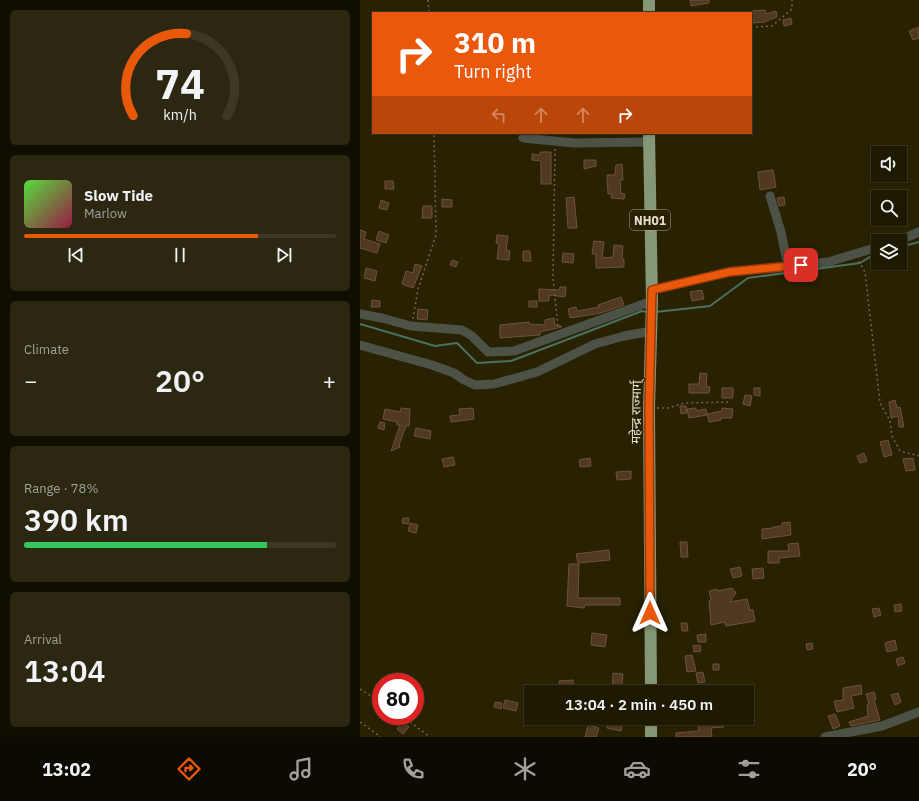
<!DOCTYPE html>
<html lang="en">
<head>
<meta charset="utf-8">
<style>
  body { margin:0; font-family:"IBM Plex Sans","Noto Sans Devanagari",sans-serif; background:#2b2711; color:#f1f3f6; height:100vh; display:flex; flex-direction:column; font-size:15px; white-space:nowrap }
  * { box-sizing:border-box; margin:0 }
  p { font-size:13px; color:#a1a199 }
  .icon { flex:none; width:22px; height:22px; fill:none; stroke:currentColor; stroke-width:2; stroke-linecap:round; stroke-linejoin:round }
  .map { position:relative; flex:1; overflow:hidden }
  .drawer { display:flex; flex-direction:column; gap:10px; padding:10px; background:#100e01; width:360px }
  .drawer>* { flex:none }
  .hud { position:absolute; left:12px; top:12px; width:380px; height:122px; border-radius:0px; box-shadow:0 1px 3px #0004,0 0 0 1px #3c3824; background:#ea580c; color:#fff; overflow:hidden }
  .fabs { position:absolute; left:511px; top:146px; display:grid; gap:8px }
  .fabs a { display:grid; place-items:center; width:36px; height:36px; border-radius:0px; background:#1e1a02; box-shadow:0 1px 3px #0004,0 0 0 1px #3c3824; font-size:20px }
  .speed { position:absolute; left:12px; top:673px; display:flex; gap:8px; font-size:20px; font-weight:700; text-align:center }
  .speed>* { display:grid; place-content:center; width:52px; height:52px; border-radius:50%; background:#1e1a02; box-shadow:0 1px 3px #0004,0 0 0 1px #3c3824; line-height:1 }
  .speed .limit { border:6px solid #d22; background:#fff; color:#111 }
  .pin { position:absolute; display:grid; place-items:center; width:34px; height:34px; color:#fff; margin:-17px; border-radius:8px; box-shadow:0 2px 6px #0006 }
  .me { position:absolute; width:44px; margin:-22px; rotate:0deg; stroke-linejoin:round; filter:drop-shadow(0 0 3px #0008) }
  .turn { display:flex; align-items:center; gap:14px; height:84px; padding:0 16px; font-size:18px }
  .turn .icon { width:52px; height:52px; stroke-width:2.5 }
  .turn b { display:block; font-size:28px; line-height:34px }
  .lanes { display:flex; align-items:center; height:38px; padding:0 16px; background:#0003; justify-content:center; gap:20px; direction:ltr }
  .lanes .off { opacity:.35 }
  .big { font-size:30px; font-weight:600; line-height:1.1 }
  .drawer .widget { flex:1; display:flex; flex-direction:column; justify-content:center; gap:6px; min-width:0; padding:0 14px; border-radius:6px; background:#2b2711 }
  .drawer .dial { align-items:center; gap:0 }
  .dial svg { height:104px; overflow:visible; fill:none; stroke:#3c3824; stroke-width:7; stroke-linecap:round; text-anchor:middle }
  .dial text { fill:#f1f3f6; stroke:none }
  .song { display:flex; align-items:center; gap:12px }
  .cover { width:48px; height:48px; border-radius:6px; background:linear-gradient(135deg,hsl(110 70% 55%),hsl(340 70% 35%)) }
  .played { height:4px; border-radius:2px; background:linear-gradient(90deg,#ea580c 75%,#3c3824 75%) }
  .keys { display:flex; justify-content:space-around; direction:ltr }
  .heat { display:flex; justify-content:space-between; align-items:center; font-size:22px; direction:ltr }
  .charge { height:6px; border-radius:3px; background:linear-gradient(90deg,#34c759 78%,#3c3824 0) }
  .trip { position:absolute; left:164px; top:685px; width:230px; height:40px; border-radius:0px; background:#1e1a02; box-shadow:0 1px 3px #0004,0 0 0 1px #3c3824; font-weight:600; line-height:40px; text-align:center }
  .tab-bar { display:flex; height:64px; justify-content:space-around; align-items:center; background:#0c0a01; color:#a1a199 }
  .tab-bar .icon { width:28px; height:28px }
  .tab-bar .active { color:#ea580c }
  .tab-bar b { font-size:18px; color:#f1f3f6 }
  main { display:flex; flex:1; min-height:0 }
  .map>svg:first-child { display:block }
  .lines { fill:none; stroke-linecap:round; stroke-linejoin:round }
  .stream { stroke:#4a7160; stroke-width:2 }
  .building { fill:#513820; stroke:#6c523c }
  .path { stroke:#6d684d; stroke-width:1.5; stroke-dasharray:2 3; stroke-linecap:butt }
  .minor { stroke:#4c5346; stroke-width:9 }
  .highway { stroke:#869776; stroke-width:12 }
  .route-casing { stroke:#983908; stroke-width:10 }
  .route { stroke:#ea580c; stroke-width:7 }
  .labels { text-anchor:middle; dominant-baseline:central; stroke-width:3; stroke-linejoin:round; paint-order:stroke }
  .shield { fill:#282203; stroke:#aca892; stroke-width:1 }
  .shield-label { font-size:12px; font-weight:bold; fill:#e5e2d0 }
  .street-label { font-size:13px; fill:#e5e2d0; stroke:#282203 }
</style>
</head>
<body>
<main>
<section class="drawer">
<div class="widget dial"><svg viewBox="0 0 100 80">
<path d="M14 69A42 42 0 1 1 86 69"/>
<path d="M14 69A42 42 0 0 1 55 6" stroke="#ea580c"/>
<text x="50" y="56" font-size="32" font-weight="700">74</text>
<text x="50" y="72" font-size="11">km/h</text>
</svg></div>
<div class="widget">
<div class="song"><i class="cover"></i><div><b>Slow Tide</b><p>Marlow</p></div></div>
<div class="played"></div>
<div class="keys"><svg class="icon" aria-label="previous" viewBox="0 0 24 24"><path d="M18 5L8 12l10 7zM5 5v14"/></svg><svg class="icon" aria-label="pause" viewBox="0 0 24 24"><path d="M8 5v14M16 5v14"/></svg><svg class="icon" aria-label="next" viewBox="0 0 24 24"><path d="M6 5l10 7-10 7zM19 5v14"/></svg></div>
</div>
<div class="widget"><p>Climate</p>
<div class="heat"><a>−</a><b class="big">20°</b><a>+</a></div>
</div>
<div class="widget"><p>Range · 78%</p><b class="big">390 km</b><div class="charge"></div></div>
<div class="widget"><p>Arrival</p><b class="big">13:04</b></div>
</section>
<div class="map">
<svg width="559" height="737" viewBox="0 0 559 737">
  <rect width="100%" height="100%" fill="#282203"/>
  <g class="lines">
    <path class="stream" d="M540,247L559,242
      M295,312L350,306L388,278L500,263L518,252
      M0,324L75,346L97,343L117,363L151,361L282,311L287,312"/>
  </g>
  <path class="building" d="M330,0H349V3L331,6Z
    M405,10L406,14L416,11L417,17L406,21V22L393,23L392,11Z
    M431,18L432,24L424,26L423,20Z
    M559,27V38L553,40L549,31Z
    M180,152H191V184H181V161L172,160V154L180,155Z
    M224,160H236V166L224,169Z
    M262,164L263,180H260L261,193L265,194L264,199L251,198L252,194H248L247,175H255L256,165Z
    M413,170L416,187L400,190L398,172Z
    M25,181H33L34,189H25Z
    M214,197L217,228H208L206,198Z
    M424,197L425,205L419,206L417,198Z
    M82,199L92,200V207H82Z
    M21,200L29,203L27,210L19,208Z
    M63,206H72V218H62Z
    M0,230L6,232L4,239L20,244L17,253L0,248Z
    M19,231L29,235L26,243L16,240Z
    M137,235L148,236L146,250L150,251L149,260L137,259L139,244L136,243Z
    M234,241L244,242L242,258L253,257L254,245L263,246L262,259H264V267L236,268V254H232Z
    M163,251H170L171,261H163Z
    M203,253L214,254L213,263L202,262Z
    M92,260L98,262L96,267L90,265Z
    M55,264L62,266L53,288L42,284L46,271L53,273Z
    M6,268L17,271L15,281L4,278Z
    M200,287H206L205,297L189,295V301H179V289L199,290Z
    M342,290L344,299L332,301L330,292Z
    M261,297L264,305L241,313L210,318L208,309L216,307L217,311L239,307L238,305Z
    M12,300L20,301V307H11Z
    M169,301H177V307H169Z
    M58,309L68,310L67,320L57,319Z
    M194,318L195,325L201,326L202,327L180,332V335L140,338V325L169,322V324L185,325V320Z
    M340,373L347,374L346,387H350L349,393H329V384H339Z
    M362,388H373V398H362Z
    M394,388H400V396L394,395Z
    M385,395L392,396L390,406L383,404Z
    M535,400L537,408L540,407L544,427H539L538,416L531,418L529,402Z
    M320,406H326L327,413L321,414Z
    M41,408L50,409L49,426H46L39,445L40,447L31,451L40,425H37V422L23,419L25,409L40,412Z
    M113,408L114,419L91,422L90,416L100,415L99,409Z
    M336,408V411L346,409L347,415L329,418L327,409Z
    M362,408L373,409L372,418H360L361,420L349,422L347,414L362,411Z
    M20,422L25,423L24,430L18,428Z
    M56,428L71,431L70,439L54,436Z
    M528,440L532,455L524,457L520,442Z
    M504,453L507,461L500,463L497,456Z
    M93,457L95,465L84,467L82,459Z
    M230,458L231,466L220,467L219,460Z
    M553,458L555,470L546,471L543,459Z
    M271,471V479L257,480L256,472Z
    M43,518H49L48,524L42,523Z
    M430,522L431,535L402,539V529L413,528V527L422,526V523Z
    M50,523L58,525L56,533L48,531Z
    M320,542H327L328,557H321Z
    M438,543L440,556L419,558V563H408V551H429L428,544Z
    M249,550L250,560L218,563L216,554Z
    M209,564H219L218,598H260V605H225L224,608L207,606Z
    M380,567L382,576L373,578L370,569Z
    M403,568L404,578L393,579L392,569Z
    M372,588L376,593L370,602L387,599L390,610H393L395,621L366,626L365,622L351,625L349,601L351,600L349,591L357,589L358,591Z
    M541,604L542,611L535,612L534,605Z
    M519,608L521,615L514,617L512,609Z
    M321,623H327L328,631H322Z
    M232,633L247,635L245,647L231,645Z
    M346,634V642H338L337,635Z
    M535,640L537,650L527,652L525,643Z
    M452,643L453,649L447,650L446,644Z
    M340,645L341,651L334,652L333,646Z
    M332,655L336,671L327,672L325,656Z
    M543,657L545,663L538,666L536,659Z
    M353,664H359V670H353Z
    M343,672L345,682L338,683L336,673Z
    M253,673L263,674L261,692H252Z
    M213,680V688L200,689L199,681Z
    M501,685L502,694L491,696L494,708L477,712L474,701L483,700V688Z
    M514,692L516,699L514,700L520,720L491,726L489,722L508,716L507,705L509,704L506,694Z
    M538,693L541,702L535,705L531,695Z
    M145,700L158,703L156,711L143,708Z
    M135,702L142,703L141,709L134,707Z
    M475,714L480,726L473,729L468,716Z
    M249,718L263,720L261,731L247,728Z
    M347,721V723L363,721L364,727L351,728L352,737H316V733L339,731L337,723Z
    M42,722L49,727L43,734L37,729Z
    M228,725L239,728L236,737H225Z"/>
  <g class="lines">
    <path class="path" d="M68,0L69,13
      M391,27L412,26L432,9V0
      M195,149L193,278L198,327
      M499,261L505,272L520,403L530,421L532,436L540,451L559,456
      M53,319L58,289L76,235L74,133
      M297,408H308L325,403L371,402
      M0,689L21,702
      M42,716L70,737
      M0,722L21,737"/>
    <path class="minor" d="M163,138L214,143L289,142
      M410,196L421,232L428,267
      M538,241L559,232
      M292,290L369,272L468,262L518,247
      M0,314L22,318L51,326L102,330L112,336L128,352L154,351L292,301
      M0,345L72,365L94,373L104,380L115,385L134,384L177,372L235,344L264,336L292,331
      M465,737L522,726L559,712"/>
    <path class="highway" d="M289,0V13
      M289,133L292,301L289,408L291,692
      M291,718V737"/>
  </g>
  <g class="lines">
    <g class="route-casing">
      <path id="route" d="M290,613L289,408L292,290L369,272L441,265"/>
    </g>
    <use href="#route" class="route"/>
  </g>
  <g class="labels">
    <rect class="shield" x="270" y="210" width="40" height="20" rx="3"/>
    <g class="shield-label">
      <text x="290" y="220">NH01</text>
    </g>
    <g class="street-label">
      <text transform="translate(276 412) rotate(-89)">महेन्द्र राज्मार्ग्</text>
    </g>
  </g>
</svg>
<div class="fabs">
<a><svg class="icon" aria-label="sound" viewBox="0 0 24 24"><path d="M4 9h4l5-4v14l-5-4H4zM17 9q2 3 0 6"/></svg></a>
<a><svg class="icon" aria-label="search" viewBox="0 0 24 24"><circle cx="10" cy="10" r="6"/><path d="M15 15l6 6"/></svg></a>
<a><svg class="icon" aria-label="layers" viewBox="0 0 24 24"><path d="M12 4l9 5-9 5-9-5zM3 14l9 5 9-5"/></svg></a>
</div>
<div class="speed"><div class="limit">80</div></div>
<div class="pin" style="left:441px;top:265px;background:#d93025"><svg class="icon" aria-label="arrive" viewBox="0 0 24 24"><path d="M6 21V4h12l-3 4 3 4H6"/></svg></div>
<svg class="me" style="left:290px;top:613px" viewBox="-20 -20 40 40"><path d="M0-17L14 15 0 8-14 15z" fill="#ea580c" stroke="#fff" stroke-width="4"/></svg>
<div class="trip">13:04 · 2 min · 450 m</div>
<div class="hud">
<div class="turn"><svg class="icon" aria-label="right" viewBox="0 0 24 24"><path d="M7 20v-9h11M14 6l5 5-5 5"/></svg><div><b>310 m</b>Turn right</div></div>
<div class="lanes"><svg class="icon off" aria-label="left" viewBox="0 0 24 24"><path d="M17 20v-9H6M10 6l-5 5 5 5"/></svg><svg class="icon off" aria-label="ahead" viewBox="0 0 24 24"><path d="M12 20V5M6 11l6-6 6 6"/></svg><svg class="icon off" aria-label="ahead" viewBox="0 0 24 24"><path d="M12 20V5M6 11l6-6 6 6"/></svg><svg class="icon" aria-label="right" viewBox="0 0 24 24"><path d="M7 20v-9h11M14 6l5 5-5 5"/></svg></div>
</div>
</div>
</main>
<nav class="tab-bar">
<b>13:02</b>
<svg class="icon active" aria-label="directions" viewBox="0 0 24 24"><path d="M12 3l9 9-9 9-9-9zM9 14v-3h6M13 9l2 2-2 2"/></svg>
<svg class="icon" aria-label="music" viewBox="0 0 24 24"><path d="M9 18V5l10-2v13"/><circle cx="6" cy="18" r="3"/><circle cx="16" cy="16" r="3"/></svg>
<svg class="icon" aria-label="phone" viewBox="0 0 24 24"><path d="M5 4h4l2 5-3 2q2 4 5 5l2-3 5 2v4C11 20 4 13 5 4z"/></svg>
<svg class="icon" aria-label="climate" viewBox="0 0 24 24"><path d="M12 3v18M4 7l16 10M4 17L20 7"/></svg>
<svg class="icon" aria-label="car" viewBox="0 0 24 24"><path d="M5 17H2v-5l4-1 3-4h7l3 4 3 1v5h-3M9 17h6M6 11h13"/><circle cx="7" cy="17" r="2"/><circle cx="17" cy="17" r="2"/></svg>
<svg class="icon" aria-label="filters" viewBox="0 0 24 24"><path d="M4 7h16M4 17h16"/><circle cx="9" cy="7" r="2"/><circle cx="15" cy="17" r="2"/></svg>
<b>20°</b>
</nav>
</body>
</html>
